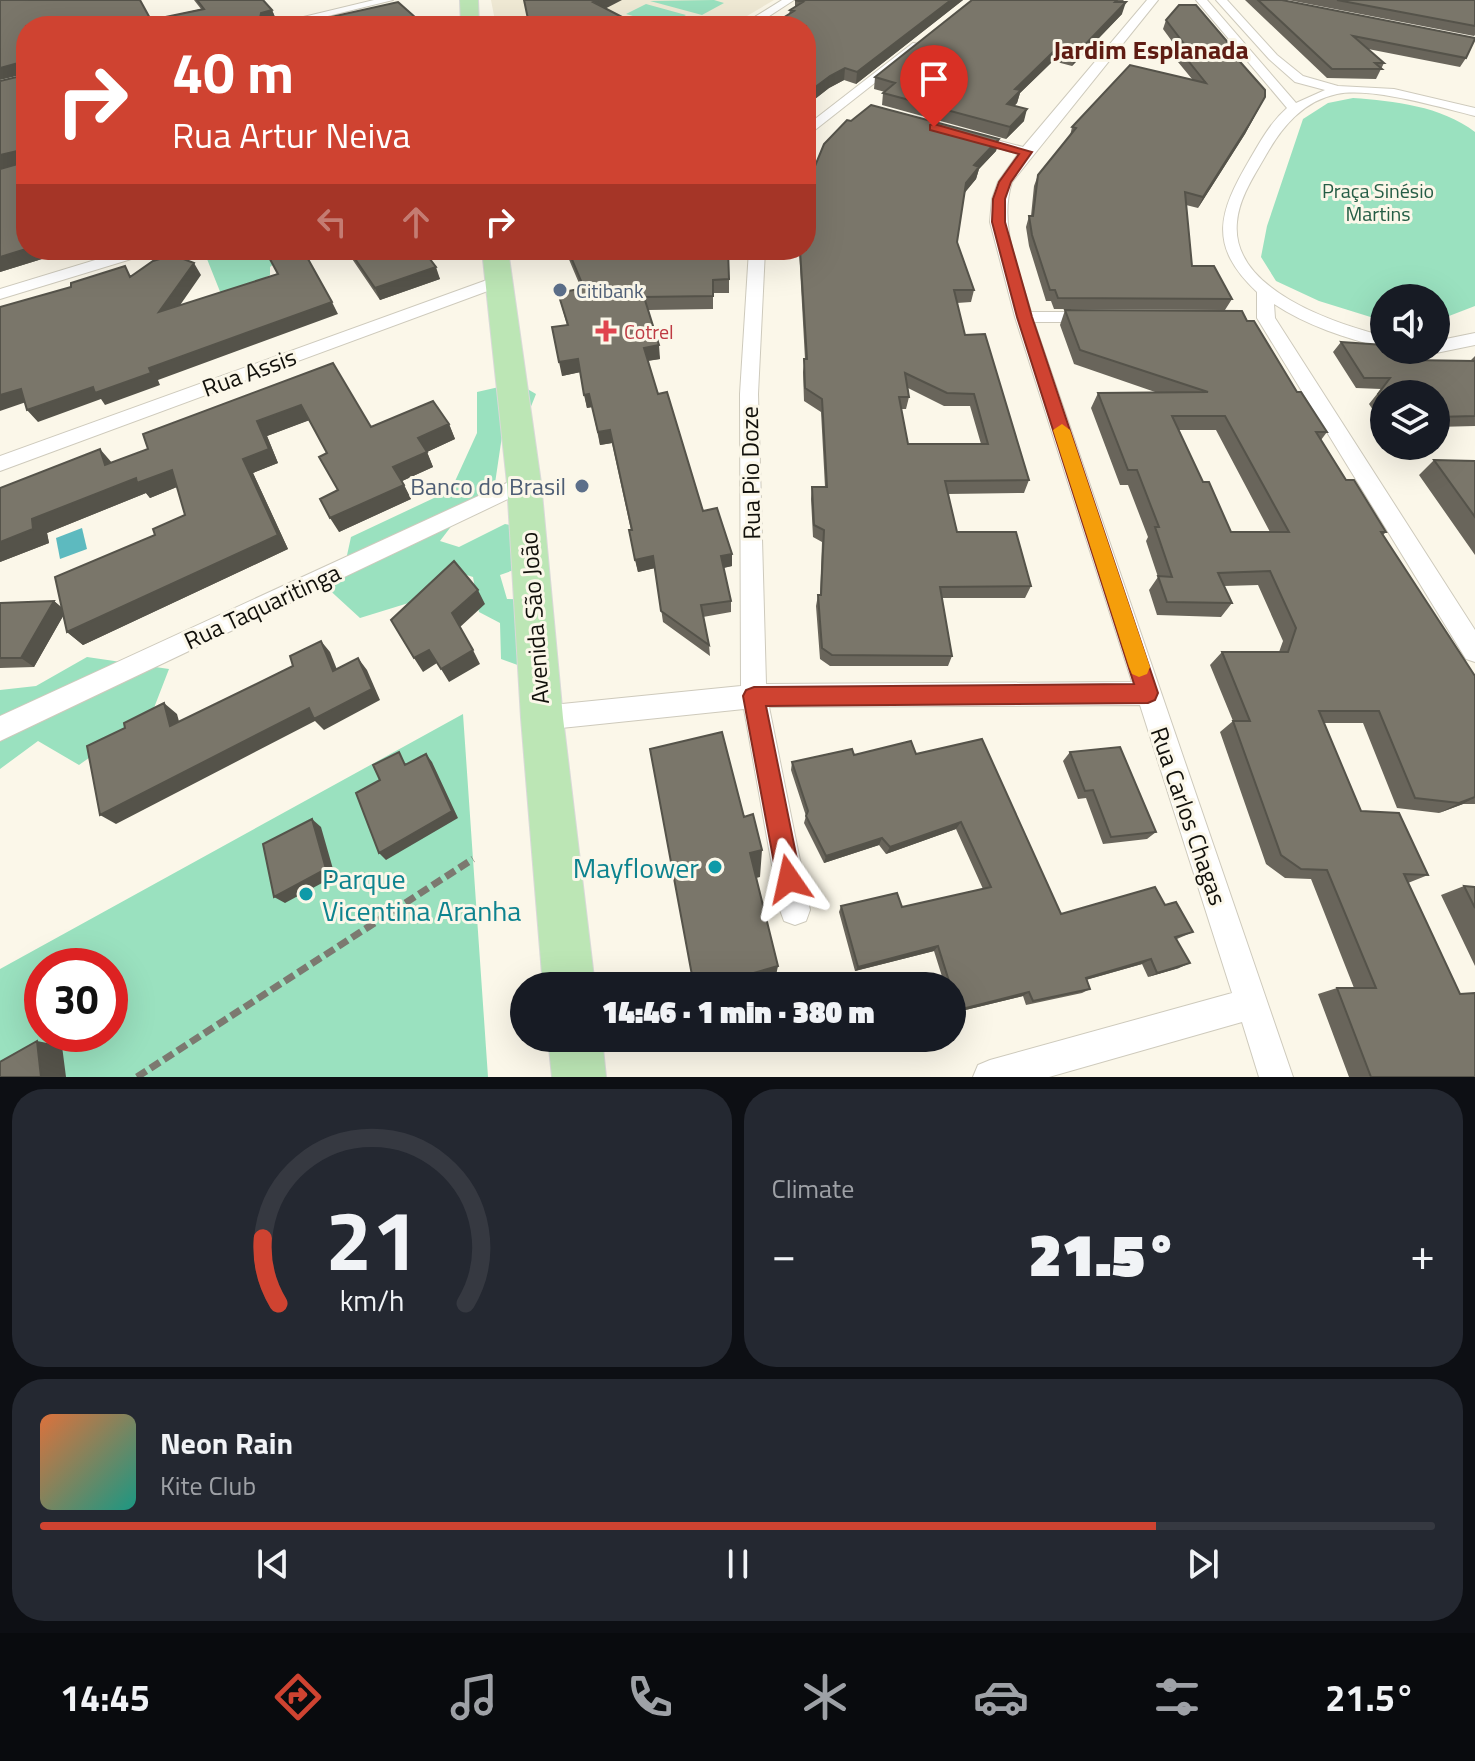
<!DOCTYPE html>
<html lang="en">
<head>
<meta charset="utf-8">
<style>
  body { margin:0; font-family:"Titillium Web",sans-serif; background:#242831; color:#f1f3f6; height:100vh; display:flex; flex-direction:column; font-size:30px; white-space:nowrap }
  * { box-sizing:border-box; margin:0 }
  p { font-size:26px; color:#9ea1a6 }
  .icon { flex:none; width:44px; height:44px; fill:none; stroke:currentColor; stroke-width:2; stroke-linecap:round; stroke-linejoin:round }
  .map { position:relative; height:1077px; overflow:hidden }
  .panel { display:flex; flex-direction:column; gap:12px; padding:12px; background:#0d0f14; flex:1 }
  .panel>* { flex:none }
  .hud { position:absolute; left:16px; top:16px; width:800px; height:244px; border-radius:32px; box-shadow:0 8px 32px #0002; background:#cf4331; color:#fff; overflow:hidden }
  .controls { position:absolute; left:1370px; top:284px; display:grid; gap:16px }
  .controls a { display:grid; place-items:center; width:80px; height:80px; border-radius:50%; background:#171b24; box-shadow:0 8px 32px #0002; font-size:40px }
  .speed { position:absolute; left:24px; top:948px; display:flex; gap:16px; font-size:40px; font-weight:700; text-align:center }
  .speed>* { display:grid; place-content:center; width:104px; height:104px; border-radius:50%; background:#171b24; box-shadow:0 8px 32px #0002; line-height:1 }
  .speed .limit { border:12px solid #d22; background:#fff; color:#111 }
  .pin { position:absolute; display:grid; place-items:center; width:68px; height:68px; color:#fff; margin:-82px -34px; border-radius:50% 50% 50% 0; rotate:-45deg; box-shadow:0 0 8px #0007 }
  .pin .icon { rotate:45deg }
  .me { position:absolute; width:88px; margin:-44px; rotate:349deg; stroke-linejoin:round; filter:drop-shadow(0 0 6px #0008) }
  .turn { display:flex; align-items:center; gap:28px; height:168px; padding:0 24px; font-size:36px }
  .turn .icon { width:104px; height:104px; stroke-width:2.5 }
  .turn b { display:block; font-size:56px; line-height:68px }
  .lanes { display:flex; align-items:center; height:76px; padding:0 24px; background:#0003; justify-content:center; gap:40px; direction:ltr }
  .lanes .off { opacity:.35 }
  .big { font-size:60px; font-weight:800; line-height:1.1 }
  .panel .widget { flex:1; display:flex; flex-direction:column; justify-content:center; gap:12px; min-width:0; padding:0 28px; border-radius:32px; background:#242831 }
  .panel .dial { align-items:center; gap:0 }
  .dial svg { height:208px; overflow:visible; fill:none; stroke:#363941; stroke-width:7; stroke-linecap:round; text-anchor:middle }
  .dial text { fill:#f1f3f6; stroke:none }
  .song { display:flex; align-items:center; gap:24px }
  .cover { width:96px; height:96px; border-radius:12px; background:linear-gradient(135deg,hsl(20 70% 55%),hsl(170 70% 35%)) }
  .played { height:8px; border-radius:4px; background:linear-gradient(90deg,#cf4331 80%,#363941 80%) }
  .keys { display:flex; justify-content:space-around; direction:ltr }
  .heat { display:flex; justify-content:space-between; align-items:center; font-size:44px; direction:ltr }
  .panel .tiles { flex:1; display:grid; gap:12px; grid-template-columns:1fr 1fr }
  .widget:last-child { grid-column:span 2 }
  .trip { position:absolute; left:510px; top:972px; width:456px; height:80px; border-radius:40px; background:#171b24; box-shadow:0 8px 32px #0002; font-weight:800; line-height:80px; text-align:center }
  .menu { display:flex; height:128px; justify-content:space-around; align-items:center; background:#090b0e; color:#9ea1a6 }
  .menu .icon { width:56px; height:56px }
  .menu .on { color:#cf4331 }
  .menu b { font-size:36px; color:#f1f3f6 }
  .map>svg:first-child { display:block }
  .built { fill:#f0ead5 }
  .green { fill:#9ae1bf; fill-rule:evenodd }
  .water { fill:#5dbabf }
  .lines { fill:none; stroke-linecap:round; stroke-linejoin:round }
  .street-casing { stroke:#cecabc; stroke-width:2 }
  .primary-casing { stroke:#d9d9d8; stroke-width:2 }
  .path { stroke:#7c7970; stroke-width:7; stroke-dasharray:11 5; stroke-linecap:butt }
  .street { fill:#fff; fill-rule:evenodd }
  .primary { fill:#bce6b5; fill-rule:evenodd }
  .wall { fill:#69655b; fill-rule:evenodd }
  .shaded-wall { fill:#55534a }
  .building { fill:#7a766a; stroke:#55534a; stroke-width:2; fill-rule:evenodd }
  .route { fill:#cf4331; stroke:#872c20; stroke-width:2 }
  .slow { fill:#f59e0b }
  .service-dot { fill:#5c6f8a; stroke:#fbf7e9; stroke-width:3 }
  .health-dot { fill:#e0444e; stroke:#fbf7e9; stroke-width:3 }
  .culture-dot { fill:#0f9aa8; stroke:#fbf7e9; stroke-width:3 }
  .labels { text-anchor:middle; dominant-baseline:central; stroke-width:6; stroke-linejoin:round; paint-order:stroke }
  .far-park-label { font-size:20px; fill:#255d45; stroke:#fbf7e9 }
  .far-service-label { font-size:20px; fill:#4e5e75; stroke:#fbf7e9; text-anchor:start }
  .far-health-label { font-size:20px; fill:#be3a42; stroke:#fbf7e9; text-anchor:start }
  .street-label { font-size:24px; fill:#11100b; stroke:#fbf7e9 }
  .service-label { font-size:24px; fill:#4e5e75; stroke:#fbf7e9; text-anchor:end }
  .far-district-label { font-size:26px; font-weight:bold; fill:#5f1c13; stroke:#fbf7e9 }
  .near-culture-label { font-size:28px; fill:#0d838f; stroke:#fbf7e9; text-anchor:end }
</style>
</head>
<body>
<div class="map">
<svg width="1475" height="1077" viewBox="0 0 1475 1077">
  <rect width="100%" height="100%" fill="#fbf7e9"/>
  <path class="built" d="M491,0H774L730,26H496Z"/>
  <path class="green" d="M714,0L724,3L702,15L650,1Z
    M646,4L686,15L667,26L626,14Z
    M1353,98C1394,101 1441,106 1475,132V306L1436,321V298H1384V320L1377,319L1319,301L1276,281L1261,257L1267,226L1303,119L1328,103Z
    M216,250H269L278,260L270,267V275L223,299L205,254Z
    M517,383L536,394L528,414L502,436L494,490L459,516L440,541L459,547L505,524L537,530L536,562L500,575L507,599L546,600L556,638L523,667L501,659L500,623L479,612L473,577L450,570L415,601L360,618L324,585L344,569L351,537L451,490L477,433V392Z
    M87,657L169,669L152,713L79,765L38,741L0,769V690L36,686Z
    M463,714L488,1077H0V969ZM42,966H110V1034H42Z"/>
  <path class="water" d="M82,528L87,549L60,559L56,538Z"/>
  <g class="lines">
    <g class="street-casing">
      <path id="street" d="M374,0H393L287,26H266Z
        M782,0H794L754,26H740Z
        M1147,0H1158L1012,182C998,225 1019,270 1031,312H1093L1102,317L1093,322H1034L1293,1077H1259L1242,1022L1049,1077H973L978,1065L990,1060L1232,993L1140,705L769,707L810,910L806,921L795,925L784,921L780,910L744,709L542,730L533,726L529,718L533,710L542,706L741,686L740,394L749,250H765L758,394L766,684L1132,682L1015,317L990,222L992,199L998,182L1018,154L963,137L970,133L1023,147Z
        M1196,0H1207L1296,103L1325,90L1295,82L1269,59L1216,0H1227L1277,55L1303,76L1338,86L1394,89L1475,108V116C1439,107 1372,87 1337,94C1303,101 1282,127 1266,155C1254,176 1239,198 1237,222C1230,289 1333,323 1384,336V348C1346,338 1307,326 1274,304L1275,318L1475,630V662L1466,659L1257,318V292C1207,245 1219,212 1250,159C1261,140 1271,122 1287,108Z
        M913,43L923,45L806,137V126Z
        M128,250H153L151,253L0,299V289Z
        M498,276L506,281L504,285L0,471V456Z
        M1475,333V345L1436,353L1429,350H1436V341Z
        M524,475L531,478L534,483L531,488L0,741V716Z"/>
    </g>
    <g class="primary-casing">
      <path id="primary" d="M460,0H478L479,26H461Z
        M482,250H508L541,483L563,718L595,986H543L521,718L507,483Z
        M548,1038H602L606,1077H552Z"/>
    </g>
    <path class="path" d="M137,1077L473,859"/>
    <use href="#street" class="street"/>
    <use href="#primary" class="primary"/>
  </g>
  <path class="wall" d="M0,0L151,20L201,9L194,0H263L272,10L276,19L26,26V250H71L0,272V169L21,76Z
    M795,0H963L856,84L844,80L829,88L806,106V26L789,14L790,10L795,7Z
    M972,0H1124L1122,2V14L1072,66L1053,61L1020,93L1017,103L1014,106L1024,121L1006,139L882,105L883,93L885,92L874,89L875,77Z
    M1245,0H1282L1466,58L1460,67L1368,49L1384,63L1376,79L1327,78Z
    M1288,0H1475V35L1474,36Z
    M1166,20L1231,46L1229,50L1265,97L1245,134L1198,208L1186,205L1192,266L1232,299L1225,310L1054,309L1051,301H1046L1029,246L1026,227L1029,216H1031L1034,186L1038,175L1070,136L1072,127L1192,79L1178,62L1182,55L1163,29Z
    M999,139L996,151L979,169L976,179L964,193L957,242L974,290L971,302L957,303L965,335L1029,480L1024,493L948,494L957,532L1031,586L1025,598H942L952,656L948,666H830L820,659L816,606L818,595H820L822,542L813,537L811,499L812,487H825L821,412L804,401L803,372L805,359L799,250H806ZM908,388L944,406H970L981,444H908L901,409H906L909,397Z
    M346,250H445V253L429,258L440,279L380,300Z
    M565,250H729V293H713V309L648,310L660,359L648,361L658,394L703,511L732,566L724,568L731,601V612L703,617L709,645L710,656L663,622L655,568L638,572L629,530H631L612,443L600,445L592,407L587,408L580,372L562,376L567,325L558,293L581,288Z
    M1065,310L1247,321L1297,392L1327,432L1321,440L1346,480L1386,532L1383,535L1475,676V804H1463L1439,813L1397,808L1363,723H1324L1361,811L1428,875L1408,883L1475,1077H1349L1318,994L1337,988H1354L1311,879L1285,878L1266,864L1220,732L1233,721L1210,665L1222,652H1279L1283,641L1258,585L1224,586L1232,603L1221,617L1157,615L1149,590L1158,577L1146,541L1148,537L1128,485H1120L1091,408L1098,393H1158L1074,364L1060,325ZM1179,430H1216L1270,532H1231L1203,482Z
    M1341,342L1409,360L1470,361L1475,356V426L1436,427V394H1384V423L1381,422L1369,404L1381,389L1356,388L1333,352Z
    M333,363L371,427L449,424L455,439L427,452L433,467L402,481L411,499L339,532L338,490L327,453L309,420L267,436L278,463L253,473L288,549L83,645L67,632L63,616L34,667L0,668V603L54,601L61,607L155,535L185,515L177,487L150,498L146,493L47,533L49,543L0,562V488L112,462L148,449Z
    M1434,460L1475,461V555L1419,475Z
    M1070,752L1156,832L1147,839L1103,844L1086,798L1078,799L1063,761Z
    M916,754L1061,914L1165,905L1193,932L1177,939L1179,968L1148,977L1142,964L1086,980L1090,989L1082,993L1026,1005L1023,996L953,1013L952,1009V986H945L934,951L855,971L839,912L841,906L902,907L983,889L956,829L886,854L879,845L824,863L804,823L806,816L791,770L792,762L854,755Z
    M1464,886L1475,887V966L1441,895Z"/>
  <path class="shaded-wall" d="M598,0H622L595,14L593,2Z
    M951,0H963L856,84L857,72Z
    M1126,2L1122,14L1072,66L1076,54Z
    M272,10L276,20L260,18L261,13Z
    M1056,49L1053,61L1020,93L1017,103L1004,116L1007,104L1015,89Z
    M18,63L25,74L0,80V68Z
    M845,68L844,80L829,88L806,106V94L830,76Z
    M1265,97L1245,134L1198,208L1203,197Z
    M1027,109L1024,121L1006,139L1010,127Z
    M999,139L996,151L979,169L976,179L963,195L966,183L974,165Z
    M17,151L25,162L0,169V155Z
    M26,249V250H71L0,272V257Z
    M422,250H445V253L425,259Z
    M194,263L201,275L167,324L159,312Z
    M436,267L440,279L380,300L375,288Z
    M332,302L338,314L158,380L160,385L105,405L101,399L38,422L27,410Z
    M659,345L660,359L645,361L644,348Z
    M578,359L581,372L562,376L559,362Z
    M21,389L32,400L0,411V395Z
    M589,394L592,407L587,408L584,395Z
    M301,405L310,420L267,436L278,463L253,473L288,549L83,645L67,632L243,459L257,421Z
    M449,424L455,439L427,452L433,467L400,482L393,467L418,438Z
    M610,430L612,443L600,445L598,432Z
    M100,449L113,464L105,465Z
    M172,470L184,484L150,498L146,493L47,533L49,543L0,562V542L32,519L136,478Z
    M404,485L411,499L339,532L330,518Z
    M732,554V566L722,568L721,556Z
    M653,556L655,568L638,572L635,560Z
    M478,590L485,604L459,628L452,613Z
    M54,601L66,611L34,667L21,658Z
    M321,641L330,652L342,682L333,671Z
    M429,650L437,663L423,672L414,658Z
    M473,650L480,664L449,682L441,669Z
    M358,658L367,670L380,700L324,730L315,721L116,824L100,815L309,708Z
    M164,703L177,714L183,736L170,726Z
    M426,754L432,762L458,818L386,860L379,853Z
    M1475,797L1463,804L1439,813L1459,803Z
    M312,819L321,827L335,876L285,903L274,897Z
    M961,822L956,829L886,854L890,847Z
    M882,838L879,845L824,863L826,856Z
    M762,850L760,877L749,880L750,853Z
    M938,946L934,951L855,971L858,967Z
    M1151,959L1142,964L1078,982L1086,978Z
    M1190,963L1179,968L1148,977L1157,973Z
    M778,966L774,985L771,986H708Z
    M1029,992L1023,996L953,1013L958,1010Z
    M37,1041L62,1046L66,1077H41Z"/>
  <path class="building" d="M0,0H140L151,20L204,9L197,0H263L272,10L261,13L260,18L280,19L286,26H26V141L22,142L26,156V249L0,257V169L18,164L21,154L17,151L0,155V81L21,76L22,66L18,63L0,68Z
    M524,0H598L593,2L628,20L626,25L628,26H527L526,21L528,19Z
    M795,0H951L857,72L845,68L830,76L806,94V26H770L794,11L790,10L803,2Z
    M972,0H1117L1115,2H1126L1076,54L1056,49L1015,89L1021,90L1007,104L1027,109L1010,127L883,93L895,83L875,77Z
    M1258,0H1282L1475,38V39L1466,58L1353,36L1384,63H1375L1382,69H1332Z
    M1337,0H1475V26Z
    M398,2L425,26H291Z
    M1179,5H1196L1231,46H1226L1265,90V97L1250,123L1203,197L1185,192L1192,266H1214L1232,299L1058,298L1055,290H1050L1032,235L1029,216H1033L1038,175L1076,128L1072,127L1130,65L1206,83L1182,53H1191L1166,20Z
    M871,105L999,139L974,165L979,167L966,183L957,242L974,290H954L965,335L985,334L1029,480L945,481L957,532H1016L1031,586L940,587L952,656L832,655L822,648L818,595H821L824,530L814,525L812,487H827L822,399L805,388L804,359H807L800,250H806V188L824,144L847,120L851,121ZM905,373L947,393L974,394L988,444H908L899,397H909Z
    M265,250H303L332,302L149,368L151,373L95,393L93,387L27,410L21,389L0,395V307L71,287V283L125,266L130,277L153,261L173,255L194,263L159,312L278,274Z
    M349,250H423L436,267L375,288Z
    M568,250H728L729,279L713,280V296L644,297L659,345L644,348L658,394L667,392L703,511L717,508L732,554L721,556L731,601L701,605L709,645L661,611L653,556L635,560L629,530H632L610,430L598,432L589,394L584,395L578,359L559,362L552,327L568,325L558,293L584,288Z
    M1065,310L1242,311L1247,321H1254L1297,392H1301L1327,432H1316L1346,480H1354L1386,532H1381L1475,676V797L1459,803L1415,798L1379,711H1319L1361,811L1399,813L1428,875L1404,874L1460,994L1475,993V1077H1371L1337,988H1376L1327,870L1301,869L1281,855L1233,721H1250L1222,652H1288L1296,628L1270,571L1218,573L1232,603L1167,602L1158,576L1172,577L1155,527H1159L1137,470H1128L1098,393L1208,392L1080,350ZM1172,416H1225L1289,532H1231L1209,482H1203Z
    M1341,342L1384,345V350H1402L1409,360L1475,361V416L1436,417V394H1384V403L1378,394L1390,378H1364Z
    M333,363L371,427L433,401L449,424L418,438L427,452L393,467L404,485L330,518L320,499L338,490L319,457L327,453L301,405L257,421L269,449L243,459L278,535L67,632L55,577L155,535L153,529L185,515L172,470L137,483L136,478L32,519L33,529L0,542V488L100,449L105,465L148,449L143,434Z
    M1434,460L1475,461V517Z
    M454,561L478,590L452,613L473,650L441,669L429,650L414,658L391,620Z
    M54,601L21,658H0V603Z
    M321,641L333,671L358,658L372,689L314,719L309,708L100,815L87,746L125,728L124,723L164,703L170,726L293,666L290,656Z
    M722,732L744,817L753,814L762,850L750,853L778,966L708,986H694L650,749Z
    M982,739L1061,914L1155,887L1165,905L1176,902L1193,932L1175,937L1190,963L1157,973L1151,959L1086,978L1090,989L1033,1001L1029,992L958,1010L938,946L858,967L841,906L897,893L902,907L991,887L961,822L890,847L882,838L826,856L806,816L808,811L792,762L852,749L854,755L911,741L916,754Z
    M1120,747L1156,832L1111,837L1093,790L1085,791L1070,752Z
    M399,752L405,765L426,754L452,811L379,853L356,793L380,780L373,765Z
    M312,819L326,869L274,897L263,844Z
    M1464,886L1475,887V908Z
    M37,1041L41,1077H0V1062Z"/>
  <path class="route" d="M934,124L1032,152L1011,182L1005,199V222L1032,317L1158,693L1155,700L1148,703L766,706L801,879L798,888L789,891L781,888L777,879L743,696L746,690L754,687L1134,684L1017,317L992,222L993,199L999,182L1019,154L930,130V125Z"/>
  <path class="slow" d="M1062,424L1070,430L1150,667L1147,674L1139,677L1132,674L1129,667L1053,430Z"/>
  <g class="service-dot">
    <circle cx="560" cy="290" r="8"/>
    <circle cx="582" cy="486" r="8"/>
  </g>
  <path class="health-dot" d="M602 319h8v8h8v8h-8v8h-8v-8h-8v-8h8z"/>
  <g class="culture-dot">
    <circle cx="715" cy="867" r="8"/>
    <circle cx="306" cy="894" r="8"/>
  </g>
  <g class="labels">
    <g class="far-park-label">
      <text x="1378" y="190">Praça Sinésio<tspan x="1378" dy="23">Martins</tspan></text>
    </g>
    <g class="far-service-label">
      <text x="576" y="290">Citibank</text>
    </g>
    <g class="far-health-label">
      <text x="624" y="331">Cotrel</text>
    </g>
    <g class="street-label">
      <text transform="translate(249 372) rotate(-20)">Rua Assis</text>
      <text transform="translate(750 473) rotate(-91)">Rua Pio Doze</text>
      <text transform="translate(262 606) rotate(-25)">Rua Taquaritinga</text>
      <text transform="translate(534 618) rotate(-94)">Avenida São João</text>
      <text transform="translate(1189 816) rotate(71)">Rua Carlos Chagas</text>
    </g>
    <g class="service-label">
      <text x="566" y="486">Banco do Brasil</text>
    </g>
    <g class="far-district-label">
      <text x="1151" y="49">Jardim Esplanada</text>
    </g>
    <g class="near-culture-label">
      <text x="699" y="867">Mayflower</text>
      <text x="322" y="878" text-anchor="start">Parque<tspan x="322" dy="32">Vicentina Aranha</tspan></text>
    </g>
  </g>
</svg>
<div class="controls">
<a><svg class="icon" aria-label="sound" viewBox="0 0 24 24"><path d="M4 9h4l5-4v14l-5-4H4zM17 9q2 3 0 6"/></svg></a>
<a><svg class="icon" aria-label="layers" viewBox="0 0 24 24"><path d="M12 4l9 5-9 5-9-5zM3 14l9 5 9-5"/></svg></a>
</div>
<div class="speed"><div class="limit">30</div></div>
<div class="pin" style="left:934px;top:127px;background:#d93025"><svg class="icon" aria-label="arrive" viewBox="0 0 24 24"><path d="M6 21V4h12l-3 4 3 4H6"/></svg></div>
<svg class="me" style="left:789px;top:879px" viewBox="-20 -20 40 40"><path d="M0-17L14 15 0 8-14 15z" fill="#cf4331" stroke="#fff" stroke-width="4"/></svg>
<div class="trip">14:46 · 1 min · 380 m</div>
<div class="hud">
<div class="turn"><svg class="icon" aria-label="right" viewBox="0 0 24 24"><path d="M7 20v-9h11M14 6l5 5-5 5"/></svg><div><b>40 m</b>Rua Artur Neiva</div></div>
<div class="lanes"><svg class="icon off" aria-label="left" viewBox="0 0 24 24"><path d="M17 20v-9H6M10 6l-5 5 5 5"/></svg><svg class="icon off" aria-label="ahead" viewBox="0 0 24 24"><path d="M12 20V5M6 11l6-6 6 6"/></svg><svg class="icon" aria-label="right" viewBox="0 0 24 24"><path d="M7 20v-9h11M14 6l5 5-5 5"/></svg></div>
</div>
</div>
<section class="panel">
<div class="tiles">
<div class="widget dial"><svg viewBox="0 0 100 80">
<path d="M14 69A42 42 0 1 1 86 69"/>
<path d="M14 69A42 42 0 0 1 8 44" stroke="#cf4331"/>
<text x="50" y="56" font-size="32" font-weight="700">21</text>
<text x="50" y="72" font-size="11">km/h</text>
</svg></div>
<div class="widget"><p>Climate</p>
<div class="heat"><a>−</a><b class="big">21.5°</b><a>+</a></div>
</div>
<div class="widget">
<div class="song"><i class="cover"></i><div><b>Neon Rain</b><p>Kite Club</p></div></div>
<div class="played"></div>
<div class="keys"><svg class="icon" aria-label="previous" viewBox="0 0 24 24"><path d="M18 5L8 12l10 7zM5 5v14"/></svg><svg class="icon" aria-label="pause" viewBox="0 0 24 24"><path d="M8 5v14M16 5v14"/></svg><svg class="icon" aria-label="next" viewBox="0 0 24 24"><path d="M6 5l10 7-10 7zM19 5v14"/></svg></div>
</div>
</div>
</section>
<nav class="menu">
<b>14:45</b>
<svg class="icon on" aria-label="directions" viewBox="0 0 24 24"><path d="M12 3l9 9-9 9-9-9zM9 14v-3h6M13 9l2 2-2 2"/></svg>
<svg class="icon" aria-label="music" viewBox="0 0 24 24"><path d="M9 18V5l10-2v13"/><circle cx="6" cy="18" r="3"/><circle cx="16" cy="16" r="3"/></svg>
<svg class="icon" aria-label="phone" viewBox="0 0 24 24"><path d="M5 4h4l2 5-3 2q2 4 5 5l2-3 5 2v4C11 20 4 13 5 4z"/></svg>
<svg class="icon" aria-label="climate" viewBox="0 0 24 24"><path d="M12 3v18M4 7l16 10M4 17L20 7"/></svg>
<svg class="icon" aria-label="car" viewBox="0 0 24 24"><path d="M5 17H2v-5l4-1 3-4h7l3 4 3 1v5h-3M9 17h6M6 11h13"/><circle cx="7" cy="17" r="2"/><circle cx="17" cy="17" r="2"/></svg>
<svg class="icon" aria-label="filters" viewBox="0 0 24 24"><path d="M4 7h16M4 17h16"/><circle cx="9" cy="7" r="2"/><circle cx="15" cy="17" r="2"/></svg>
<b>21.5°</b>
</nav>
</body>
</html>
